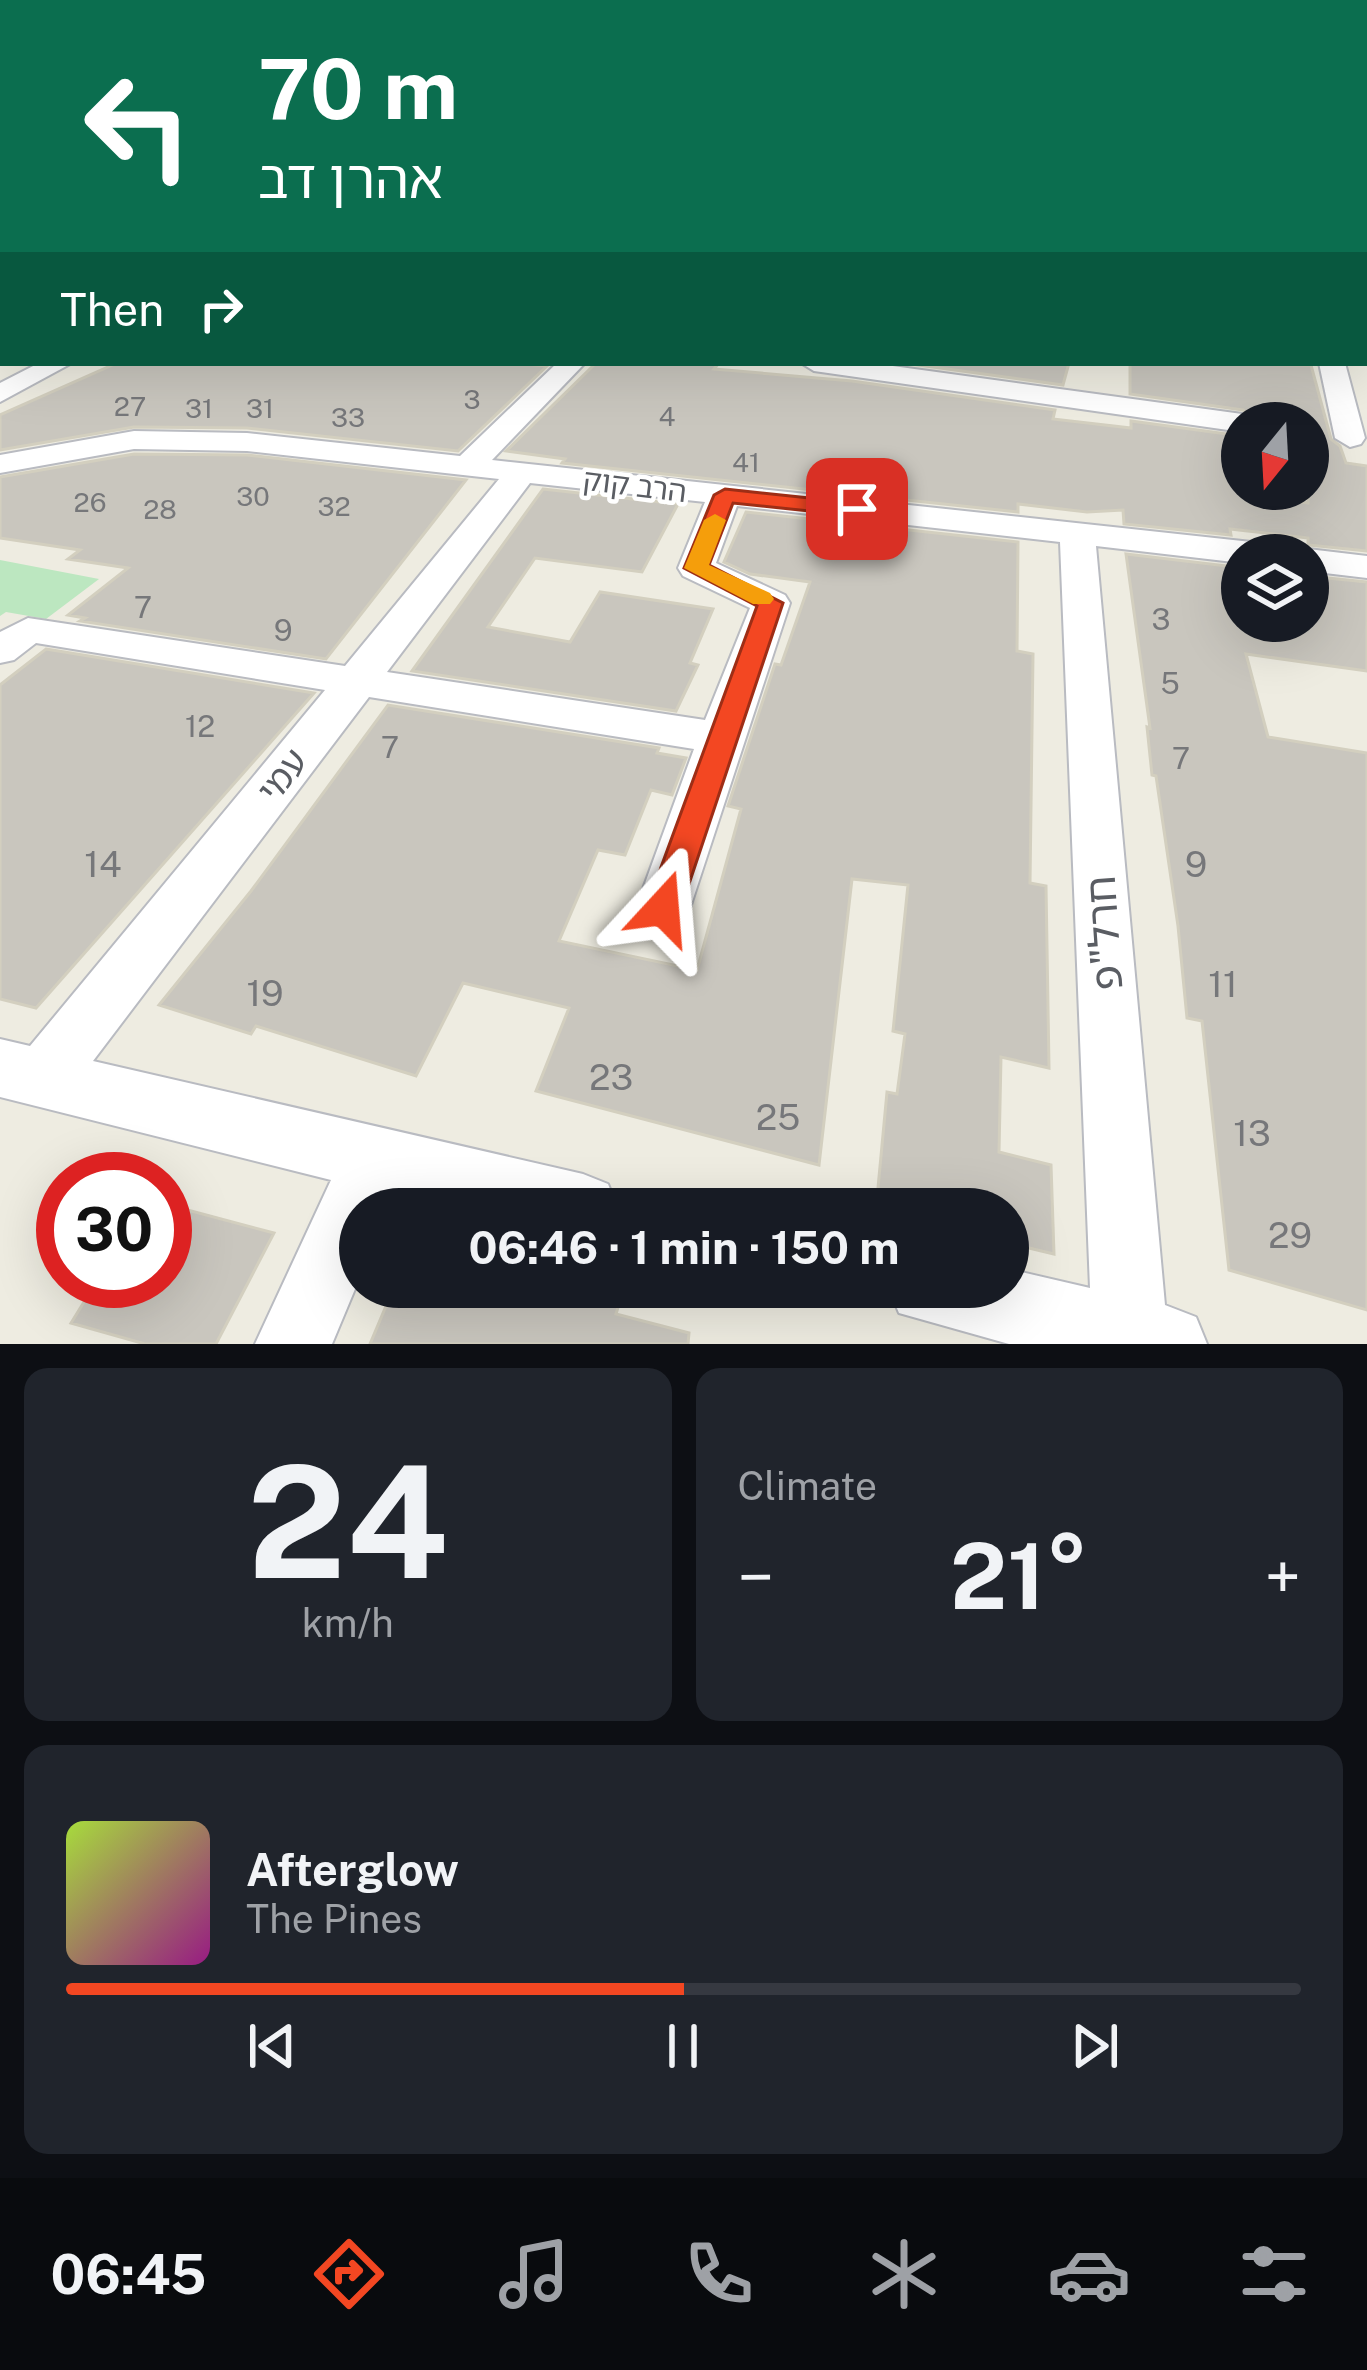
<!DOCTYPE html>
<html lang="en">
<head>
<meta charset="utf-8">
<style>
  body { margin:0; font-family:"Public Sans","Noto Sans Hebrew",sans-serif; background:#20242c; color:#f1f3f6; height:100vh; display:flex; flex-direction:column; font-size:45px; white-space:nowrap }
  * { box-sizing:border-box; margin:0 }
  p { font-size:39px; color:#9ea1a6 }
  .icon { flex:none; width:66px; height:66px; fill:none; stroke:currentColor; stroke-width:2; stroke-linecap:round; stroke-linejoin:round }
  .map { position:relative; height:1344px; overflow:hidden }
  .panel { display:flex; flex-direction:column; gap:24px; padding:24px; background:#0d0f14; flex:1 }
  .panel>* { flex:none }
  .guide { position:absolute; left:0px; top:0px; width:1368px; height:366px; box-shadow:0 12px 48px #0002; background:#0b6e4f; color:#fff; overflow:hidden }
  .needle { width:78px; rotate:198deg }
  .controls { position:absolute; left:1221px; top:402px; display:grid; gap:24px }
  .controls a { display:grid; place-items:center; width:108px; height:108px; border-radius:50%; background:#171b24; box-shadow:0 12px 48px #0002; font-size:60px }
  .speed { position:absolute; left:36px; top:1152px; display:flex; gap:24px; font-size:60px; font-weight:700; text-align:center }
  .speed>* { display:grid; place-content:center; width:156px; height:156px; border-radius:50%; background:#171b24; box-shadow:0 12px 48px #0002; line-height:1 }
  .speed .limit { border:18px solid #d22; background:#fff; color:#111 }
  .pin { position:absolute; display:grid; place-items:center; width:102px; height:102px; color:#fff; margin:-51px; border-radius:24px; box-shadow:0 6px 18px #0006 }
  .me { position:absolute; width:132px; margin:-66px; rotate:19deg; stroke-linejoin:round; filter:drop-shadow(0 0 9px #0008) }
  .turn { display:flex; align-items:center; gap:42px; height:252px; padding:0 60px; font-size:54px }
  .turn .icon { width:156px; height:156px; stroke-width:2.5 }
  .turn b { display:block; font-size:84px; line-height:102px }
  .then { display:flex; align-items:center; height:114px; padding:0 60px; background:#0003; gap:24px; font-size:45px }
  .big { font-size:90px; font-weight:700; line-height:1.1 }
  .panel .tile { flex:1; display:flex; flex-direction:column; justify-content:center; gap:18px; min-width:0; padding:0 42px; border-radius:24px; background:#20242c }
  .panel .dial { align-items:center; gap:0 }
  .dial b { font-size:156px; line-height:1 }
  .song { display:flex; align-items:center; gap:36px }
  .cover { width:144px; height:144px; border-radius:18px; background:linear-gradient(135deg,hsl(80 70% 55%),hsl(310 70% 35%)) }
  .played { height:12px; border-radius:6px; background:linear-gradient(90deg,#f34722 50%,#363941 50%) }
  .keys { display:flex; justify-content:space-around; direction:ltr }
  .heat { display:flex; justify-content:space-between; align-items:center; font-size:66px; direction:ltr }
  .panel .tiles { flex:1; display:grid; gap:24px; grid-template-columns:1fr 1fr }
  .tile:last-child { grid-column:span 2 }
  .trip { position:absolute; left:339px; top:1188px; width:690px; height:120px; border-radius:60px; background:#171b24; box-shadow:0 12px 48px #0002; font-weight:700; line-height:120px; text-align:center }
  .tabs { display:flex; height:192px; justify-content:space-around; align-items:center; background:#090b0e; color:#9ea1a6 }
  .tabs .icon { width:84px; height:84px }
  .tabs .on { color:#f34722 }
  .tabs b { font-size:54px; color:#f1f3f6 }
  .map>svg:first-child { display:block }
  .green { fill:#bce7c0 }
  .building { fill:#c9c6be; stroke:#d3cfbf; stroke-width:3 }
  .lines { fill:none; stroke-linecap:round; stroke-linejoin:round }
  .street-casing { stroke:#b9bbc1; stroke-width:4 }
  .secondary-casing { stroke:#babdc4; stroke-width:5 }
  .street { fill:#fff; fill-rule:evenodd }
  .secondary { fill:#fff; fill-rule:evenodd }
  .route { fill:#f34722; stroke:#9e2e16; stroke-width:3 }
  .slow { fill:#f59e0b }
  .labels { text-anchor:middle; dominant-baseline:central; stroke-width:9; stroke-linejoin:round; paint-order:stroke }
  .far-number-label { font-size:27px; fill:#76777a }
  .far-street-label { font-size:30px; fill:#5a5d63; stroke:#fff }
  .number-label { font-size:30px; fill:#76777a }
  .street-label { font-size:36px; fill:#5a5d63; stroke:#fff }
  .near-number-label { font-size:36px; fill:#76777a }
  .near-street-label { font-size:42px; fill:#5a5d63; stroke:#fff }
</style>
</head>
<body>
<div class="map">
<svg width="1367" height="1344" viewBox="0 0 1367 1344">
  <rect width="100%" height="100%" fill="#eeece1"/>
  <path class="green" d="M0,560L99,579L46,619L6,612L0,616Z"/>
  <path class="building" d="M117,363H515L547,366L458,451L247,428L134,427L0,450V415Z
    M596,363H719L714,369L852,381L1055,410L1053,419L1131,428V421L1242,436V494L1308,503V423H1261L1243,410L1130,394V363L1311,365L1331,439L1340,446L1346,463L1367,466V551L1308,545V538L1230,529L1231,535L1124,524L1123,510L1087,512L1018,504V512L562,463L565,459L506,451Z
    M904,363H1069L1063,385Z
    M134,454L247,455L466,480L326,659L80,621L85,618L68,615L128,568L68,559L80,550L0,538V477Z
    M543,489L678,504L642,572L535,558L488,627L570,642L600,592L713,609L690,663L698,665L676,711L412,671Z
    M746,512L1018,542L1017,651L1033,654L1030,883L1046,886L1049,1068L1001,1057L999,1152L1051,1165L1054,1254L1008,1243V1209H876L887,1092L897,1094L905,1034L893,1031L908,885L852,879L819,1165L536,1091L569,1008L463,983L416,1076L256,1026L251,1034L159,1005L251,891L388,705L659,748L657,753L686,758L672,795L651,790L625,855L598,850L559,941L697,970L741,809L728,806L775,664L781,665L810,582L750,574L724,562Z
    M1126,554L1236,567L1242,621H1308V576L1367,582V671L1246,654L1268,737L1367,753V1310L1229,1270L1202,1021L1187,1018L1178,926L1156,776L1152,775L1147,727L1150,728Z
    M46,649L314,693L36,1008L0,999V685Z
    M165,1204L274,1233L216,1344H145L71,1323L97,1281H165Z
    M394,1287H551L619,1304L616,1314L689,1333L688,1344H370Z"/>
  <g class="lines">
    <g class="street-casing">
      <path id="street" d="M1365,190H1367V200H1365Z
        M1365,228H1367V240H1365Z
        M0,230H3V242H0Z
        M0,262H3L0,275Z
        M1365,336H1367V350H1365Z
        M39,363H72L0,402V383Z
        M557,363H585L492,460L1270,544L1283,547L1288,555H1242V563L1096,546L1165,1305L1196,1317L1207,1344H1009L899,1313L888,1287H1008V1269L1090,1288L1060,542L737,506L716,563L785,595L790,603L690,908L682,923L663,930L644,923L636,908L694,749L369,697L93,1061L583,1174L608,1184L618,1209H445L394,1196L389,1209H360V1277L332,1344H255L331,1180L0,1097V1039L30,1046L325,690L36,643L14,660L0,663V632L28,618L345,666L499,479L247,451L134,449L0,473V455L134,431L247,433L460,456ZM530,483L705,502L678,568L683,576L750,608L705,720L387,672Z
        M801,363H871L1242,414L1257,423H1242V432L814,371Z
        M1319,363H1345L1365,438L1361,444L1350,447L1335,438Z
        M1308,549L1367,556V578L1308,571V555H1293Z"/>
    </g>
    <g class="secondary-casing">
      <path id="secondary" d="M1365,276H1367V294H1365Z"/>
    </g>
    <use href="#street" class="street"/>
    <use href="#secondary" class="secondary"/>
  </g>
  <linearGradient id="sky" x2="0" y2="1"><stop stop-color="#8bbef1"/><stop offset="0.44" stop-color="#f7f6f2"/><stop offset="1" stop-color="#f7f6f2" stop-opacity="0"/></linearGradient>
  <rect width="1367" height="337" fill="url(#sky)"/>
  <path class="route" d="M725,489L857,503L868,509L857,516L733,503L709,565L783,603L681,908L676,918L663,922L651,918L646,908L757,606L684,568L714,495Z"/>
  <path class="slow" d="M715,514L726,520L709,565L770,593L774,599L770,604H753L684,568L704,520Z"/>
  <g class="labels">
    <g class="far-number-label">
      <text x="472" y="399">3</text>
      <text x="130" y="406">27</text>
      <text x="199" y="408">31</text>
      <text x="260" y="408">31</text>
      <text x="667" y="416">4</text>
      <text x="348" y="417">33</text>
      <text x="746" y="462">41</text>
      <text x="253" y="496">30</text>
      <text x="90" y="502">26</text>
      <text x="334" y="506">32</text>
      <text x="160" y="509">28</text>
    </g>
    <g class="far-street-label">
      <text transform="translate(635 485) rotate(7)">הרב קוק</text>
    </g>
    <g class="number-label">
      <text x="143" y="607">7</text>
      <text x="1161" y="619">3</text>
      <text x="283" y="630">9</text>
      <text x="1170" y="683">5</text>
      <text x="200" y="726">12</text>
      <text x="390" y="747">7</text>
      <text x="1181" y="758">7</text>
    </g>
    <g class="street-label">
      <text transform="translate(282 775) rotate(-52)">עמי</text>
    </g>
    <g class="near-number-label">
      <text x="103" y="864">14</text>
      <text x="1196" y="864">9</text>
      <text x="1223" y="984">11</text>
      <text x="265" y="993">19</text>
      <text x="611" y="1077">23</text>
      <text x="778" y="1117">25</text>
      <text x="1252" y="1133">13</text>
      <text x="1290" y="1235">29</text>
    </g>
    <g class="near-street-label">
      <text transform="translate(1103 933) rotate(-94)">חרל"פ</text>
    </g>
  </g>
</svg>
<div class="controls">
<a><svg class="needle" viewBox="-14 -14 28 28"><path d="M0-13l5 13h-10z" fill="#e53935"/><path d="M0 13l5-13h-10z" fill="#9ea1a6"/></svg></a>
<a><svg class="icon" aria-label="layers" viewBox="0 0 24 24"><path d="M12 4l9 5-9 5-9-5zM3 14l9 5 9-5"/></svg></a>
</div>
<div class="speed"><div class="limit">30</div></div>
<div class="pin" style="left:857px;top:509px;background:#d93025"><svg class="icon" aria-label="arrive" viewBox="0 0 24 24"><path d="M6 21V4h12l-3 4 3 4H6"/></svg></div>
<svg class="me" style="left:663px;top:908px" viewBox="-20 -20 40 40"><path d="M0-17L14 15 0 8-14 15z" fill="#f34722" stroke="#fff" stroke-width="4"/></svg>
<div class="trip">06:46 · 1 min · 150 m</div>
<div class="guide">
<div class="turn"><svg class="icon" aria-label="left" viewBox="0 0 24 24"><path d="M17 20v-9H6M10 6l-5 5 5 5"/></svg><div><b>70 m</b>אהרן דב</div></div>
<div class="then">Then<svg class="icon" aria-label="right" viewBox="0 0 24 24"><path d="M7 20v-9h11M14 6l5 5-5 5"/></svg></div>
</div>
</div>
<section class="panel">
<div class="tiles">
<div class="tile dial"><b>24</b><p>km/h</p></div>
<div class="tile"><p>Climate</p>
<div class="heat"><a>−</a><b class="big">21°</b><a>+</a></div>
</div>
<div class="tile">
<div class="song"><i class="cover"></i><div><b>Afterglow</b><p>The Pines</p></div></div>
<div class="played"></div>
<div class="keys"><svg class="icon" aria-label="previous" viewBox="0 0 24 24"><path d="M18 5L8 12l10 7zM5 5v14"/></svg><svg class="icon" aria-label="pause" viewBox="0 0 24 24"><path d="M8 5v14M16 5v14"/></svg><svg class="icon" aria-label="next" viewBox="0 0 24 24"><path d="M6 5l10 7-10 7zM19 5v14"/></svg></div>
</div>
</div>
</section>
<nav class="tabs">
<b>06:45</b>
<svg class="icon on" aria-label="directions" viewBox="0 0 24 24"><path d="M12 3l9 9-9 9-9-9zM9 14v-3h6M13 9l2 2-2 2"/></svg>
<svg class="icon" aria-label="music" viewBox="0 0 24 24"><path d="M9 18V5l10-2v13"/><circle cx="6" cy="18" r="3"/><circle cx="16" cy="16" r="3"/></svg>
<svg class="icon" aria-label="phone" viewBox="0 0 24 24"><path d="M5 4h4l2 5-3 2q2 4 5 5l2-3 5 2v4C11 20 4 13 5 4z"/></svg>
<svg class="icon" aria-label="climate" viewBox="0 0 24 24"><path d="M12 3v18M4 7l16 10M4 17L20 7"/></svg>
<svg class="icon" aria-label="car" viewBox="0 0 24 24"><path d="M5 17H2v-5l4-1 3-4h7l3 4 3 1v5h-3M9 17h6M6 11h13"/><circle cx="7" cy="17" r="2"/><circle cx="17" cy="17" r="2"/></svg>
<svg class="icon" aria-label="filters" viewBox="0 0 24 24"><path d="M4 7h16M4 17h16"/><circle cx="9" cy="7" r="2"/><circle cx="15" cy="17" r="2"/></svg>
</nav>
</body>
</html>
